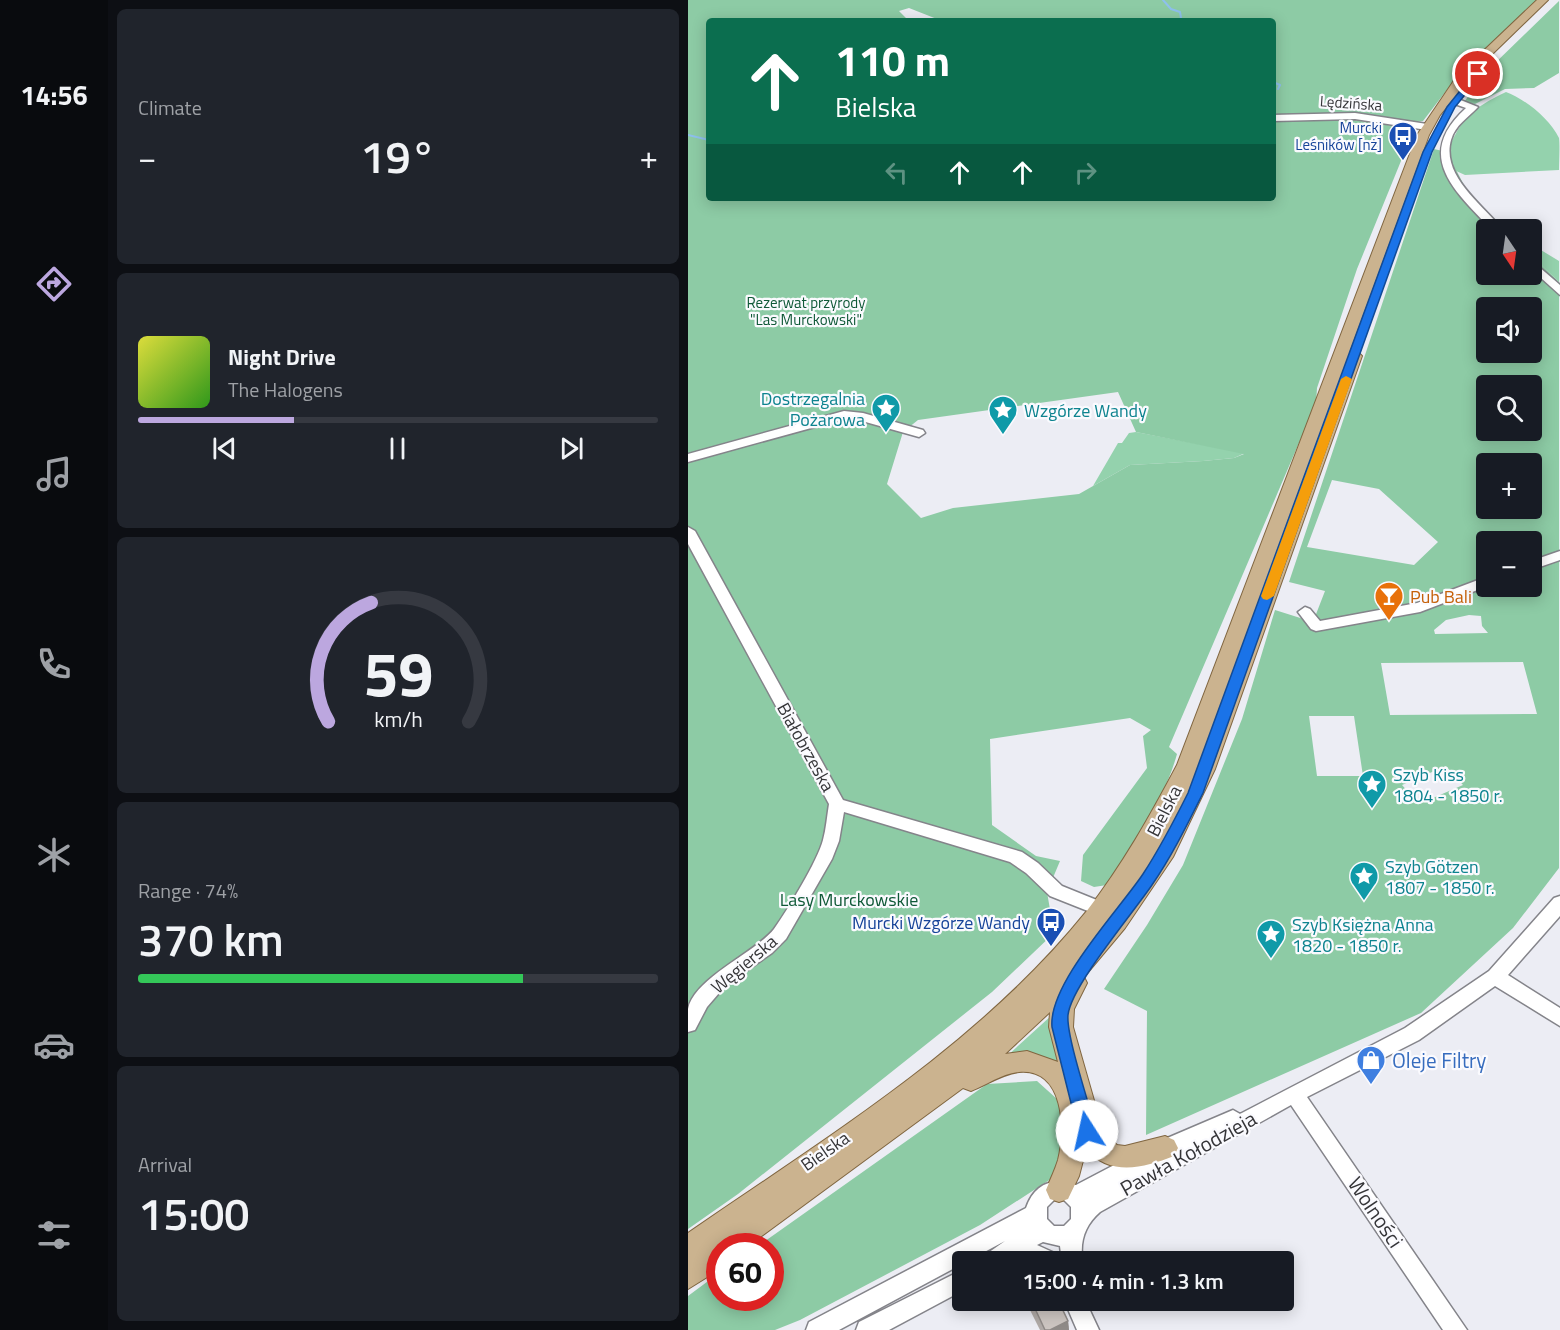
<!DOCTYPE html>
<html lang="en">
<head>
<meta charset="utf-8">
<style>
  body { margin:0; font-family:"Titillium Web",sans-serif; background:#20242c; color:#f1f3f6; height:100vh; display:flex; flex-direction:column; font-size:22px; white-space:nowrap }
  * { box-sizing:border-box; margin:0 }
  p { font-size:20px; color:#9ea1a6 }
  .icon { flex:none; width:33px; height:33px; fill:none; stroke:currentColor; stroke-width:2; stroke-linecap:round; stroke-linejoin:round }
  .map { position:relative; flex:1; overflow:hidden }
  .details { display:flex; flex-direction:column; gap:9px; padding:9px; background:#0d0f14; width:580px }
  .details>* { flex:none }
  .banner { position:absolute; left:18px; top:18px; width:570px; height:183px; border-radius:6px; box-shadow:0 3px 15px #0003; background:#0b6e4f; color:#fff; overflow:hidden }
  .needle { width:39px; rotate:167deg }
  .buttons { position:absolute; left:788px; top:219px; display:grid; gap:12px }
  .buttons a { display:grid; place-items:center; width:66px; height:66px; border-radius:6px; background:#171b24; box-shadow:0 3px 15px #0003; font-size:30px }
  .speed { position:absolute; left:18px; top:1233px; display:flex; gap:12px; font-size:30px; font-weight:700; text-align:center }
  .speed>* { display:grid; place-content:center; width:78px; height:78px; border-radius:50%; background:#171b24; box-shadow:0 3px 15px #0003; line-height:1 }
  .speed .limit { border:9px solid #d22; background:#fff; color:#111 }
  .pin { position:absolute; display:grid; place-items:center; width:51px; height:51px; color:#fff; margin:-26px; border:3px solid #fff; border-radius:50%; box-shadow:0 2px 6px #0007 }
  .me { position:absolute; width:66px; margin:-33px; rotate:350deg; stroke-linejoin:round; filter:drop-shadow(0 0 4px #0008) }
  .turn { display:flex; align-items:center; gap:21px; height:126px; padding:0 30px; font-size:27px }
  .turn .icon { width:78px; height:78px; stroke-width:2.5 }
  .turn b { display:block; font-size:42px; line-height:51px }
  .lanes { display:flex; align-items:center; height:57px; padding:0 30px; background:#0003; justify-content:center; gap:30px; direction:ltr }
  .lanes .off { opacity:.35 }
  .big { font-size:45px; font-weight:600; line-height:1.1 }
  .details .card { flex:1; display:flex; flex-direction:column; justify-content:center; gap:9px; min-width:0; padding:0 21px; border-radius:9px; background:#20242c }
  .details .dial { align-items:center; gap:0 }
  .dial svg { height:156px; overflow:visible; fill:none; stroke:#363941; stroke-width:7; stroke-linecap:round; text-anchor:middle }
  .dial text { fill:#f1f3f6; stroke:none }
  .song { display:flex; align-items:center; gap:18px }
  .cover { width:72px; height:72px; border-radius:9px; background:linear-gradient(135deg,hsl(60 70% 55%),hsl(110 70% 35%)) }
  .played { height:6px; border-radius:3px; background:linear-gradient(90deg,#bca7df 30%,#363941 30%) }
  .keys { display:flex; justify-content:space-around; direction:ltr }
  .heat { display:flex; justify-content:space-between; align-items:center; font-size:33px; direction:ltr }
  .charge { height:9px; border-radius:4px; background:linear-gradient(90deg,#34c759 74%,#363941 0) }
  .trip { position:absolute; left:264px; top:1251px; width:342px; height:60px; border-radius:6px; background:#171b24; box-shadow:0 3px 15px #0003; font-weight:600; line-height:60px; text-align:center }
  main { display:flex; flex:1; min-height:0 }
  .menu { display:flex; flex-direction:column; width:108px; justify-content:space-around; align-items:center; background:#090b0e; color:#9ea1a6 }
  .menu .icon { width:42px; height:42px }
  .menu .on { color:#bca7df }
  .menu b { font-size:27px; color:#f1f3f6 }
  .map>svg:first-child { display:block }
  .green { fill:#94d2ad }
  .forest { fill:#8dcba5; fill-rule:evenodd }
  .lines { fill:none; stroke-linecap:round; stroke-linejoin:round }
  .stream { stroke:#8ec0ed; stroke-width:2 }
  .minor-casing { stroke:#84848a; stroke-width:3 }
  .major-casing { stroke:#806640; stroke-width:2 }
  .minor { fill:#fff; fill-rule:evenodd }
  .major { fill:#cbb38f; fill-rule:evenodd }
  .wall { fill:#b0aaa7 }
  .shaded-wall { fill:#908b88 }
  .building { fill:#cdc6c2; stroke:#908b88; stroke-width:1.5 }
  .route { fill:#1a73e8; stroke:#114b97; stroke-width:1.5 }
  .slow { fill:#f59e0b }
  .labels { text-anchor:middle; dominant-baseline:central; stroke-width:4.5; stroke-linejoin:round; paint-order:stroke }
  .far-street-label { font-size:15px; fill:#353538; stroke:#fafafe }
  .far-transit-label { font-size:15px; fill:#164399; stroke:#fafafe; text-anchor:end }
  .far-park-label { font-size:15px; fill:#0f5937; stroke:#fafafe }
  .culture-label { font-size:18px; fill:#0d838f; stroke:#fafafe; text-anchor:start }
  .food-label { font-size:18px; fill:#c56008; stroke:#fafafe; text-anchor:start }
  .street-label { font-size:18px; fill:#353538; stroke:#fafafe }
  .park-label { font-size:18px; fill:#0f5937; stroke:#fafafe }
  .transit-label { font-size:18px; fill:#164399; stroke:#fafafe; text-anchor:end }
  .near-shop-label { font-size:21px; fill:#366cbe; stroke:#fafafe; text-anchor:start }
  .near-street-label { font-size:21px; fill:#353538; stroke:#fafafe }
</style>
</head>
<body>
<main>
<nav class="menu">
<b>14:56</b>
<svg class="icon on" aria-label="directions" viewBox="0 0 24 24"><path d="M12 3l9 9-9 9-9-9zM9 14v-3h6M13 9l2 2-2 2"/></svg>
<svg class="icon" aria-label="music" viewBox="0 0 24 24"><path d="M9 18V5l10-2v13"/><circle cx="6" cy="18" r="3"/><circle cx="16" cy="16" r="3"/></svg>
<svg class="icon" aria-label="phone" viewBox="0 0 24 24"><path d="M5 4h4l2 5-3 2q2 4 5 5l2-3 5 2v4C11 20 4 13 5 4z"/></svg>
<svg class="icon" aria-label="climate" viewBox="0 0 24 24"><path d="M12 3v18M4 7l16 10M4 17L20 7"/></svg>
<svg class="icon" aria-label="car" viewBox="0 0 24 24"><path d="M5 17H2v-5l4-1 3-4h7l3 4 3 1v5h-3M9 17h6M6 11h13"/><circle cx="7" cy="17" r="2"/><circle cx="17" cy="17" r="2"/></svg>
<svg class="icon" aria-label="filters" viewBox="0 0 24 24"><path d="M4 7h16M4 17h16"/><circle cx="9" cy="7" r="2"/><circle cx="15" cy="17" r="2"/></svg>
</nav>
<section class="details">
<div class="card"><p>Climate</p>
<div class="heat"><a>−</a><b class="big">19°</b><a>+</a></div>
</div>
<div class="card">
<div class="song"><i class="cover"></i><div><b>Night Drive</b><p>The Halogens</p></div></div>
<div class="played"></div>
<div class="keys"><svg class="icon" aria-label="previous" viewBox="0 0 24 24"><path d="M18 5L8 12l10 7zM5 5v14"/></svg><svg class="icon" aria-label="pause" viewBox="0 0 24 24"><path d="M8 5v14M16 5v14"/></svg><svg class="icon" aria-label="next" viewBox="0 0 24 24"><path d="M6 5l10 7-10 7zM19 5v14"/></svg></div>
</div>
<div class="card dial"><svg viewBox="0 0 100 80">
<path d="M14 69A42 42 0 1 1 86 69"/>
<path d="M14 69A42 42 0 0 1 36 8" stroke="#bca7df"/>
<text x="50" y="56" font-size="32" font-weight="700">59</text>
<text x="50" y="72" font-size="11">km/h</text>
</svg></div>
<div class="card"><p>Range · 74%</p><b class="big">370 km</b><div class="charge"></div></div>
<div class="card"><p>Arrival</p><b class="big">15:00</b></div>
</section>
<div class="map">
<svg width="872" height="1330" viewBox="0 0 872 1330">
  <rect width="100%" height="100%" fill="#ecedf4"/>
  <path class="green" d="M818,92C837,99 862,119 871,138C872,146 871,161 871,170L777,175L766,170L759,152C774,117 783,109 818,92Z
    M843,244L871,261V282L843,255Z
    M448,432L557,453L546,458L515,461L442,465L405,486L430,443H434L441,433Z
    M364,1015L380,1071L318,1057Z"/>
  <path class="forest" d="M0,0H849L768,78L735,121L728,122L660,114L585,116V21H254L221,8L211,11L221,21H21V198H585V120L646,117L726,129L669,269L629,388L628,403L481,747L489,754C476,801 445,844 419,885L406,887L393,881L395,855L459,768L455,736L463,730L442,718L302,739L304,825L348,856L372,861L359,892L366,933L304,992L50,1194L0,1229ZM430,392L448,432L556,454L546,458L515,461L442,465L391,494L265,508L233,518L199,484L215,432L230,420Z
    M871,1V73L846,88L817,89L787,104L776,102L802,68Z
    M746,149L759,152L780,193L817,229L798,230V274H843V255L871,282V868L825,928L733,1013L458,1135L459,1011L416,989L459,925L495,865L554,719L587,610L625,622L637,591L601,582ZM798,308H843V352H798ZM798,386H843V430H798ZM798,464H843V508H798ZM644,480L691,489L750,542L726,565L619,547ZM798,542H843V586H798ZM781,615L793,616L794,626L800,633L747,634L746,630L758,620ZM835,662L849,714L702,715L693,663ZM621,716H666L675,776H629ZM758,766L775,785L731,804L714,785Z
    M349,1081L379,1108L381,1140L366,1177L292,1225L112,1320L87,1330H0V1296L31,1273L32,1298H82V1246H70L299,1084Z"/>
  <g class="lines">
    <path class="stream" d="M475,0L483,9L492,12L493,18L489,21
      M585,82L592,85L590,89
      M0,135L21,140"/>
    <g class="minor-casing">
      <path id="minor" d="M764,99H770L790,107C781,117 767,125 763,140C753,176 795,205 815,230H804C765,190 726,155 778,108L764,103Z
        M667,113L739,124L744,127L739,130L667,119L585,121V115Z
        M843,260L872,285V295L843,269Z
        M156,411L175,413L235,430L237,433L231,437L174,421L156,419L0,462V454Z
        M0,527L7,531L155,800L334,852L350,863L374,886L421,905L424,910L421,915L415,917L362,896L338,873L322,862L156,812L151,841L144,859L98,939L84,953L38,985L19,1007L7,1030L0,1032C0,1025 0,1016 0,1009C6,978 67,953 86,929C99,911 130,860 135,840C138,829 139,816 141,804L0,544Z
        M872,551V560L843,570V561Z
        M798,577L800,586L732,612L628,631L623,629L610,612L617,607L622,609L632,621L729,603Z
        M872,896V916L820,975L872,1008V1026L807,986L731,1040L619,1097L779,1330H755L603,1105L412,1212C397,1225 391,1242 395,1262H374L372,1246L355,1242L349,1245L371,1255L374,1262H294L297,1255L317,1241L151,1330H118L121,1322L338,1208C346,1184 365,1176 388,1185L470,1142L545,1110L552,1114L717,1028L801,971L866,898ZM367,1199H375L383,1207V1219L376,1226H366L359,1219V1207Z
        M274,1270V1291L201,1330H168L171,1322Z
        M376,1300H397L411,1330H389Z"/>
    </g>
    <g class="major-casing">
      <path id="major" d="M849,0H860L793,65L752,115L741,135L661,353H671L674,356L527,769L485,857L437,928L396,977L399,983L386,1009L385,1027L415,1132L429,1145L437,1146L477,1136L486,1140L490,1148L486,1156C455,1168 423,1177 398,1149L391,1176L380,1199L371,1202L362,1199L358,1190C362,1180 367,1170 370,1160C378,1129 376,1068 331,1072C313,1074 299,1085 283,1091L275,1088L60,1246H32V1269L0,1289V1233C139,1137 291,1045 398,912C434,866 462,816 489,765L729,135L769,76ZM362,1012L361,1027L370,1062L339,1051L317,1054Z"/>
    </g>
    <use href="#minor" class="minor"/>
    <use href="#major" class="major"/>
  </g>
  <path class="wall" d="M340,1300H370L380,1321L381,1330H352L340,1306Z"/>
  <path class="shaded-wall" d="M380,1321L381,1330H362Z"/>
  <path class="building" d="M343,1300H370L380,1321L362,1330H357Z"/>
  <path class="route" d="M787,72L794,74L767,107L744,152L515,793C499,825 484,856 464,885C445,913 383,986 380,1015C378,1036 402,1106 408,1131L405,1136L399,1139L393,1136L390,1131L364,1027C360,984 431,910 455,874C472,848 486,821 500,793L735,152L759,107Z"/>
  <path class="slow" d="M658,376L664,379L586,596L579,600L575,599L573,596L653,379Z"/>
  <defs>
    <g id="bus-pin" transform="scale(1.5)"><path d="M0 17L-7.5 6A9.5 9.5 0 1 1 7.5 6Z" fill="#1a4fb4" stroke="#fafafe"/><path d="M-5-6H5V4H4V6H2V4H-2V6H-4V4H-5ZM-3.5-4V0h7V-4ZM-3.5 1.2v1.5H-2V1.2ZM2 1.2v1.5H3.5V1.2Z" fill="#fff"/></g>
    <g id="sight-pin" transform="scale(1.5)"><path d="M0 17L-7.5 6A9.5 9.5 0 1 1 7.5 6Z" fill="#0f9aa8" stroke="#fafafe"/><path d="M0-6L1.8-2.2L6-1.7L2.9 1.2L3.7 5.4L0 3.3L-3.7 5.4L-2.9 1.2L-6-1.7L-1.8-2.2Z" fill="#fff"/></g>
    <g id="bar-pin" transform="scale(1.5)"><path d="M0 17L-7.5 6A9.5 9.5 0 1 1 7.5 6Z" fill="#e8710a" stroke="#fafafe"/><path d="M-6-5H6L.8 .8V4.5H3.5V6h-7V4.5H-.8V.8Z" fill="#fff"/></g>
    <g id="shop-pin" transform="scale(1.5)"><path d="M0 17L-7.5 6A9.5 9.5 0 1 1 7.5 6Z" fill="#3f7fe0" stroke="#fafafe"/><path d="M-5-2.5h2.3a2.7 3.5 0 0 1 5.4 0H5L5.5 6h-11ZM-1.5-2.5h3a1.5 2.3 0 0 0-3 0Z" fill="#fff"/></g>
  </defs>
  <g fill-rule="evenodd">
    <use href="#bus-pin" x="715" y="136"/>
    <use href="#sight-pin" x="198" y="408"/>
    <use href="#sight-pin" x="315" y="410"/>
    <use href="#bar-pin" x="701" y="596"/>
    <use href="#sight-pin" x="684" y="784"/>
    <use href="#sight-pin" x="676" y="876"/>
    <use href="#bus-pin" x="363" y="922"/>
    <use href="#sight-pin" x="583" y="934"/>
    <use href="#shop-pin" x="683" y="1060"/>
  </g>
  <g class="labels">
    <g class="far-street-label">
      <text transform="translate(663 103) rotate(4)">Lędzińska</text>
    </g>
    <g class="far-transit-label">
      <text x="694" y="127">Murcki<tspan x="694" dy="17">Leśników [nż]</tspan></text>
    </g>
    <g class="far-park-label">
      <text x="118" y="302">Rezerwat przyrody<tspan x="118" dy="17">"Las Murckowski"</tspan></text>
    </g>
    <g class="culture-label">
      <text x="177" y="398" text-anchor="end">Dostrzegalnia<tspan x="177" dy="21">Pożarowa</tspan></text>
      <text x="336" y="410">Wzgórze Wandy</text>
      <text x="705" y="774">Szyb Kiss<tspan x="705" dy="21">1804 - 1850 r.</tspan></text>
      <text x="697" y="866">Szyb Götzen<tspan x="697" dy="21">1807 - 1850 r.</tspan></text>
      <text x="604" y="924">Szyb Księżna Anna<tspan x="604" dy="21">1820 - 1850 r.</tspan></text>
    </g>
    <g class="food-label">
      <text x="722" y="596">Pub Bali</text>
    </g>
    <g class="street-label">
      <text transform="translate(118 747) rotate(61)">Białobrzeska</text>
      <text transform="translate(476 811) rotate(-63)">Bielska</text>
      <text transform="translate(56 964) rotate(-40)">Węgierska</text>
      <text transform="translate(137 1151) rotate(-35)">Bielska</text>
    </g>
    <g class="park-label">
      <text x="161" y="899">Lasy Murckowskie</text>
    </g>
    <g class="transit-label">
      <text x="342" y="922">Murcki Wzgórze Wandy</text>
    </g>
    <g class="near-shop-label">
      <text x="704" y="1060">Oleje Filtry</text>
    </g>
    <g class="near-street-label">
      <text transform="translate(500 1153) rotate(-29)">Pawła Kołodzieja</text>
      <text transform="translate(688 1212) rotate(56)">Wolności</text>
    </g>
  </g>
</svg>
<div class="buttons">
<a><svg class="needle" viewBox="-14 -14 28 28"><path d="M0-13l5 13h-10z" fill="#e53935"/><path d="M0 13l5-13h-10z" fill="#9ea1a6"/></svg></a>
<a><svg class="icon" aria-label="sound" viewBox="0 0 24 24"><path d="M4 9h4l5-4v14l-5-4H4zM17 9q2 3 0 6"/></svg></a>
<a><svg class="icon" aria-label="search" viewBox="0 0 24 24"><circle cx="10" cy="10" r="6"/><path d="M15 15l6 6"/></svg></a>
<a>+</a>
<a>−</a>
</div>
<div class="speed"><div class="limit">60</div></div>
<div class="pin" style="left:790px;top:74px;background:#d93025"><svg class="icon" aria-label="arrive" viewBox="0 0 24 24"><path d="M6 21V4h12l-3 4 3 4H6"/></svg></div>
<svg class="me" style="left:399px;top:1131px" viewBox="-20 -20 40 40"><circle r="19" fill="#fff"/><path d="M0-13L10 11 0 6-10 11z" fill="#1a73e8"/></svg>
<div class="trip">15:00 · 4 min · 1.3 km</div>
<div class="banner">
<div class="turn"><svg class="icon" aria-label="ahead" viewBox="0 0 24 24"><path d="M12 20V5M6 11l6-6 6 6"/></svg><div><b>110 m</b>Bielska</div></div>
<div class="lanes"><svg class="icon off" aria-label="left" viewBox="0 0 24 24"><path d="M17 20v-9H6M10 6l-5 5 5 5"/></svg><svg class="icon" aria-label="ahead" viewBox="0 0 24 24"><path d="M12 20V5M6 11l6-6 6 6"/></svg><svg class="icon" aria-label="ahead" viewBox="0 0 24 24"><path d="M12 20V5M6 11l6-6 6 6"/></svg><svg class="icon off" aria-label="right" viewBox="0 0 24 24"><path d="M7 20v-9h11M14 6l5 5-5 5"/></svg></div>
</div>
</div>
</main>
</body>
</html>
